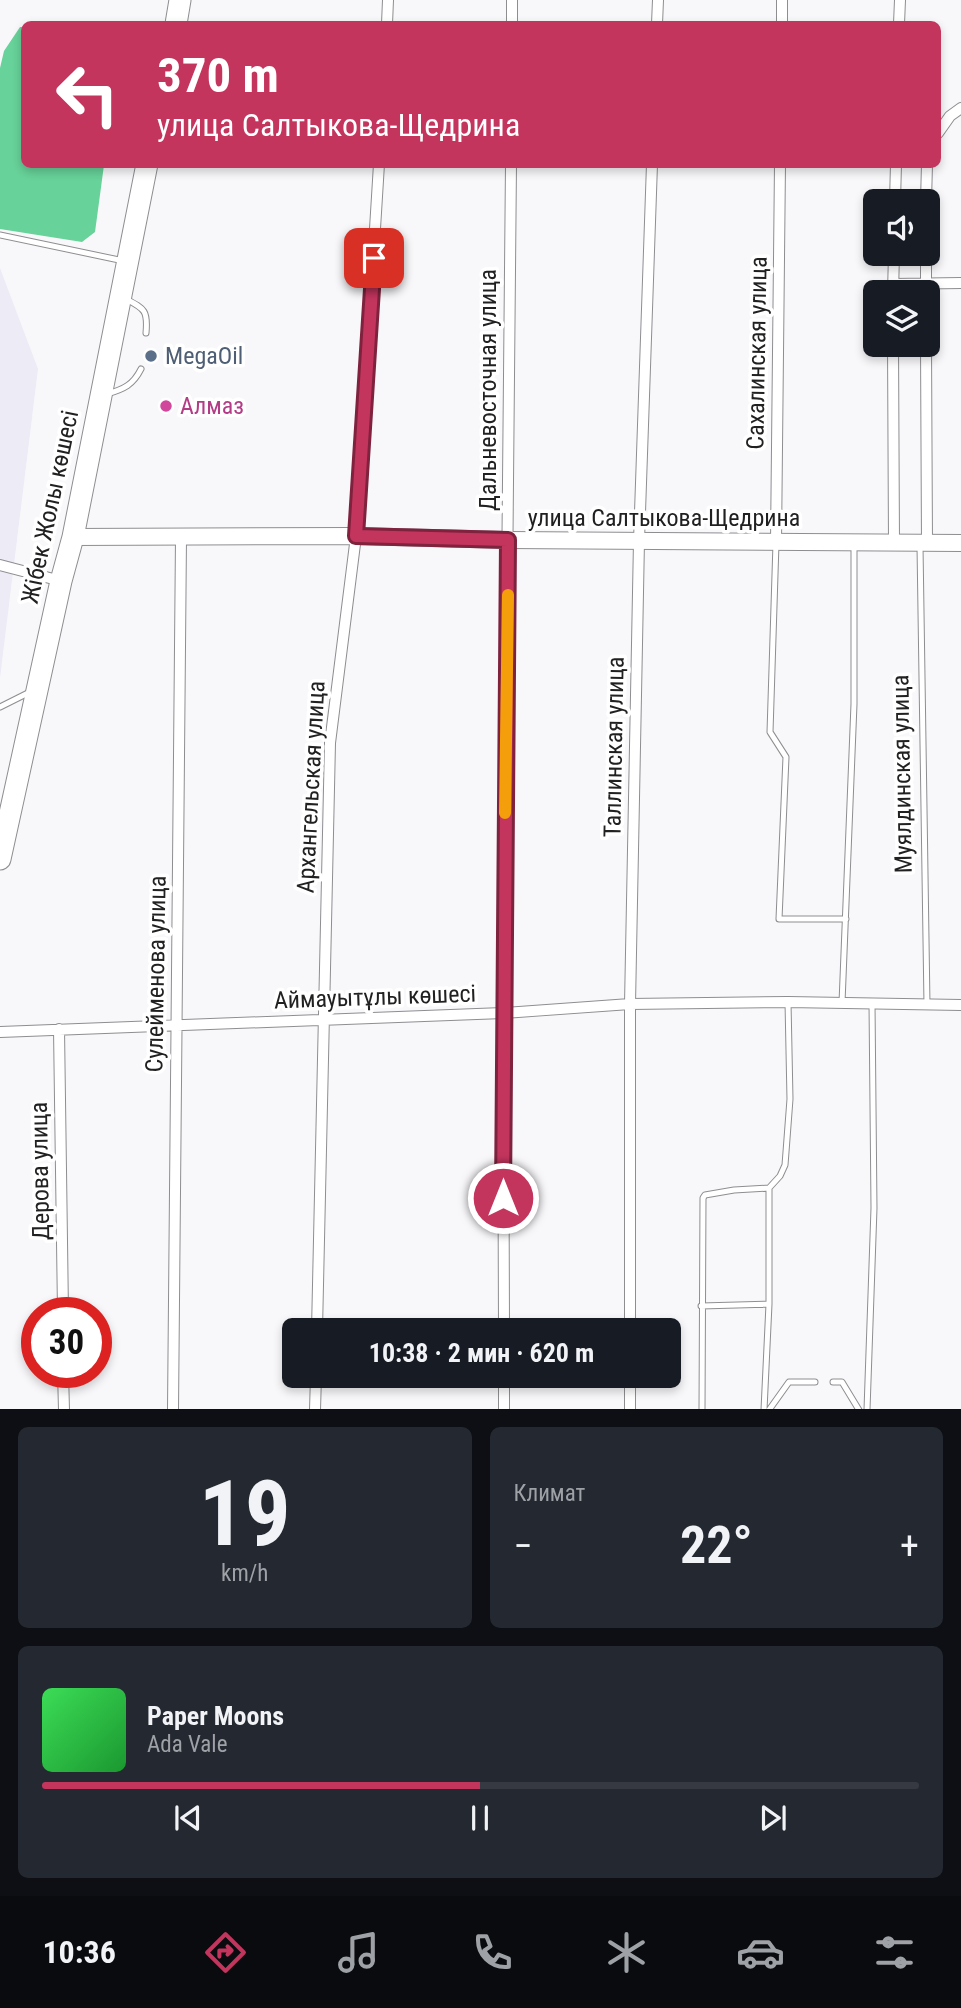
<!DOCTYPE html>
<html lang="ru">
<head>
<meta charset="utf-8">
<style>
  body { margin:0; font-family:"Roboto Condensed",sans-serif; background:#242831; color:#f1f3f6; height:100vh; display:flex; flex-direction:column; font-size:26px; white-space:nowrap }
  * { box-sizing:border-box; margin:0 }
  p { font-size:23px; color:#9ea1a6 }
  .icon { flex:none; width:38px; height:38px; fill:none; stroke:currentColor; stroke-width:2; stroke-linecap:round; stroke-linejoin:round }
  .map { position:relative; height:1409px; overflow:hidden }
  .details { display:flex; flex-direction:column; gap:18px; padding:18px; background:#0d0f14; flex:1 }
  .details>* { flex:none }
  .guide { position:absolute; left:21px; top:21px; width:920px; height:147px; border-radius:10px; box-shadow:0 4px 10px #0003; background:#c4355e; color:#fff; overflow:hidden }
  .controls { position:absolute; left:863px; top:189px; display:grid; gap:14px }
  .controls a { display:grid; place-items:center; width:77px; height:77px; border-radius:10px; background:#171b24; box-shadow:0 4px 10px #0003; font-size:35px }
  .speed { position:absolute; left:21px; top:1297px; display:flex; gap:14px; font-size:35px; font-weight:700; text-align:center }
  .speed>* { display:grid; place-content:center; width:91px; height:91px; border-radius:50%; background:#171b24; box-shadow:0 4px 10px #0003; line-height:1 }
  .speed .limit { border:10px solid #d22; background:#fff; color:#111 }
  .pin { position:absolute; display:grid; place-items:center; width:60px; height:60px; color:#fff; margin:-30px; border-radius:14px; box-shadow:0 4px 10px #0006 }
  .me { position:absolute; width:77px; margin:-38px; rotate:0deg; stroke-linejoin:round; filter:drop-shadow(0 0 5px #0008) }
  .turn { display:flex; align-items:center; gap:24px; height:147px; padding:0 21px; font-size:32px }
  .turn .icon { width:91px; height:91px; stroke-width:2.5 }
  .turn b { display:block; font-size:49px; line-height:60px }
  .big { font-size:52px; font-weight:700; line-height:1.1 }
  .details .tile { flex:1; display:flex; flex-direction:column; justify-content:center; gap:10px; min-width:0; padding:0 24px; border-radius:10px; background:#242831 }
  .details .dial { align-items:center; gap:0 }
  .dial b { font-size:91px; line-height:1 }
  .song { display:flex; align-items:center; gap:21px }
  .cover { width:84px; height:84px; border-radius:10px; background:linear-gradient(135deg,hsl(130 70% 55%),hsl(130 70% 35%)) }
  .played { height:7px; border-radius:4px; background:linear-gradient(90deg,#c4355e 50%,#363941 50%) }
  .keys { display:flex; justify-content:space-around; direction:ltr }
  .heat { display:flex; justify-content:space-between; align-items:center; font-size:38px; direction:ltr }
  .details .tiles { flex:1; display:grid; gap:18px; grid-template-columns:1fr 1fr }
  .tile:last-child { grid-column:span 2 }
  .trip { position:absolute; left:282px; top:1318px; width:399px; height:70px; border-radius:10px; background:#171b24; box-shadow:0 4px 10px #0003; font-weight:700; line-height:70px; text-align:center }
  .menu { display:flex; height:112px; justify-content:space-around; align-items:center; background:#090b0e; color:#9ea1a6 }
  .menu .icon { width:49px; height:49px }
  .menu .current { color:#c4355e }
  .menu b { font-size:32px; color:#f1f3f6 }
  .map>svg:first-child { display:block }
  .built { fill:#ecebf6 }
  .forest { fill:#67d299 }
  .lines { fill:none; stroke-linecap:round; stroke-linejoin:round }
  .lane-casing { stroke:#8e8d90; stroke-width:7 }
  .street-casing { stroke:#8e8d90; stroke-width:12 }
  .secondary-casing { stroke:#8e8d90; stroke-width:18 }
  .highway-casing { stroke:#8e8d90; stroke-width:23 }
  .lane { stroke:#fff; stroke-width:5 }
  .street { stroke:#fff; stroke-width:10 }
  .secondary { stroke:#fff; stroke-width:16 }
  .highway { stroke:#fff; stroke-width:21 }
  .route-casing { stroke:#7f223d; stroke-width:18 }
  .route { stroke:#c4355e; stroke-width:12 }
  .slow { stroke:#f59e0b; stroke-width:12 }
  .service-dot { fill:#5c6f8a; stroke:#fff; stroke-width:2.5 }
  .hotel-dot { fill:#d1479c; stroke:#fff; stroke-width:2.5 }
  .labels { text-anchor:middle; dominant-baseline:central; stroke-width:7; stroke-linejoin:round; paint-order:stroke }
  .street-label { font-size:24px; fill:#212122; stroke:#fff }
  .service-label { font-size:24px; fill:#4e5e75; stroke:#fff; text-anchor:start }
  .hotel-label { font-size:24px; fill:#b23c85; stroke:#fff; text-anchor:start }
</style>
</head>
<body>
<div class="map">
<svg width="961" height="1410" viewBox="0 0 961 1410">
  <rect width="100%" height="100%" fill="#f8f8fb"/>
  <path class="built" d="M0,268L38,369L0,678Z"/>
  <path class="forest" d="M20,27H24V164L104,165L95,232L82,242L0,229V68L4,51Z"/>
  <g class="lines">
    <g class="lane-casing">
      <path id="lane" d="M0,235L124,261
        M126,299C145,309 148,311 146,333
        M107,394C124,389 133,385 141,369
        M776,543L770,732L786,757L779,919H846
        M920,546L927,1005
        M0,707L32,691
        M842,1003L854,704V544
        M769,1188L780,1176L785,1165L790,1099L788,1002
        M701,1306L769,1304
        M833,1382H842L859,1410
        M702,1410L703,1198L705,1195L734,1190L769,1188V1304L764,1410
        M769,1410L789,1382H815
        M867,1410L874,1208L872,1003"/>
    </g>
    <g class="street-casing">
      <path id="street" d="M387,24L388,0
        M512,24V0
        M657,24L658,0
        M782,24V0
        M899,24L900,0
        M938,133L950,116L961,108
        M895,201L896,164
        M926,201L927,164
        M893,284L961,283
        M893,292L894,254
        M926,292V254
        M893,345L894,543
        M926,345L927,543
        M776,542L780,164
        M0,565L61,581
        M59,1029L63,1312
        M0,1032L503,1013L630,1004L788,1002L961,1005
        M317,1330L330,743L356,536L379,164
        M504,1330L503,1013L511,164
        M630,1330V1004L639,541L652,164
        M63,1372L64,1410
        M504,1376V1410
        M630,1376V1410
        M173,1410L181,538
        M315,1410L316,1376"/>
    </g>
    <g class="secondary-casing">
      <path id="secondary" d="M73,537L356,536L508,540L961,543"/>
    </g>
    <g class="highway-casing">
      <path id="highway" d="M176,24L180,0
        M0,859L61,581L73,537L147,164"/>
    </g>
    <use href="#lane" class="lane"/>
    <use href="#street" class="street"/>
    <use href="#secondary" class="secondary"/>
    <use href="#highway" class="highway"/>
  </g>
  <g class="lines">
    <g class="route-casing">
      <path id="route" d="M374,258L356,536L508,540L503,1198"/>
    </g>
    <use href="#route" class="route"/>
    <path class="slow" d="M505,813L508,595"/>
  </g>
  <circle class="service-dot" cx="151" cy="356" r="7"/>
  <circle class="hotel-dot" cx="166" cy="406" r="7"/>
  <g class="labels">
    <g class="street-label">
      <text transform="translate(757 353) rotate(-89)">Сахалинская улица</text>
      <text transform="translate(488 390) rotate(-90)">Дальневосточная улица</text>
      <text transform="translate(50 507) rotate(-78)">Жібек Жолы көшесі</text>
      <text x="664" y="518">улица Салтыкова-Щедрина</text>
      <text transform="translate(614 747) rotate(-89)">Таллинская улица</text>
      <text transform="translate(902 774) rotate(-91)">Муялдинская улица</text>
      <text transform="translate(311 787) rotate(-87)">Архангельская улица</text>
      <text transform="translate(156 974) rotate(-89)">Сулейменова улица</text>
      <text transform="translate(375 997) rotate(-2)">Аймауытұлы көшесі</text>
      <text transform="translate(40 1171) rotate(-91)">Дерова улица</text>
    </g>
    <g class="service-label">
      <text x="165" y="356">MegaOil</text>
    </g>
    <g class="hotel-label">
      <text x="180" y="406">Алмаз</text>
    </g>
  </g>
</svg>
<div class="controls">
<a><svg class="icon" aria-label="sound" viewBox="0 0 24 24"><path d="M4 9h4l5-4v14l-5-4H4zM17 9q2 3 0 6"/></svg></a>
<a><svg class="icon" aria-label="layers" viewBox="0 0 24 24"><path d="M12 4l9 5-9 5-9-5zM3 14l9 5 9-5"/></svg></a>
</div>
<div class="speed"><div class="limit">30</div></div>
<div class="pin" style="left:374px;top:258px;background:#d93025"><svg class="icon" aria-label="arrive" viewBox="0 0 24 24"><path d="M6 21V4h12l-3 4 3 4H6"/></svg></div>
<svg class="me" style="left:503px;top:1198px" viewBox="-20 -20 40 40"><circle r="17" fill="#c4355e" stroke="#fff" stroke-width="3"/><path d="M0-11L8 9 0 5-8 9z" fill="#fff"/></svg>
<div class="trip">10:38 · 2 мин · 620 m</div>
<div class="guide">
<div class="turn"><svg class="icon" aria-label="left" viewBox="0 0 24 24"><path d="M17 20v-9H6M10 6l-5 5 5 5"/></svg><div><b>370 m</b>улица Салтыкова-Щедрина</div></div>
</div>
</div>
<section class="details">
<div class="tiles">
<div class="tile dial"><b>19</b><p>km/h</p></div>
<div class="tile"><p>Климат</p>
<div class="heat"><a>−</a><b class="big">22°</b><a>+</a></div>
</div>
<div class="tile">
<div class="song"><i class="cover"></i><div><b>Paper Moons</b><p>Ada Vale</p></div></div>
<div class="played"></div>
<div class="keys"><svg class="icon" aria-label="previous" viewBox="0 0 24 24"><path d="M18 5L8 12l10 7zM5 5v14"/></svg><svg class="icon" aria-label="pause" viewBox="0 0 24 24"><path d="M8 5v14M16 5v14"/></svg><svg class="icon" aria-label="next" viewBox="0 0 24 24"><path d="M6 5l10 7-10 7zM19 5v14"/></svg></div>
</div>
</div>
</section>
<nav class="menu">
<b>10:36</b>
<svg class="icon current" aria-label="directions" viewBox="0 0 24 24"><path d="M12 3l9 9-9 9-9-9zM9 14v-3h6M13 9l2 2-2 2"/></svg>
<svg class="icon" aria-label="music" viewBox="0 0 24 24"><path d="M9 18V5l10-2v13"/><circle cx="6" cy="18" r="3"/><circle cx="16" cy="16" r="3"/></svg>
<svg class="icon" aria-label="phone" viewBox="0 0 24 24"><path d="M5 4h4l2 5-3 2q2 4 5 5l2-3 5 2v4C11 20 4 13 5 4z"/></svg>
<svg class="icon" aria-label="climate" viewBox="0 0 24 24"><path d="M12 3v18M4 7l16 10M4 17L20 7"/></svg>
<svg class="icon" aria-label="car" viewBox="0 0 24 24"><path d="M5 17H2v-5l4-1 3-4h7l3 4 3 1v5h-3M9 17h6M6 11h13"/><circle cx="7" cy="17" r="2"/><circle cx="17" cy="17" r="2"/></svg>
<svg class="icon" aria-label="filters" viewBox="0 0 24 24"><path d="M4 7h16M4 17h16"/><circle cx="9" cy="7" r="2"/><circle cx="15" cy="17" r="2"/></svg>
</nav>
</body>
</html>
